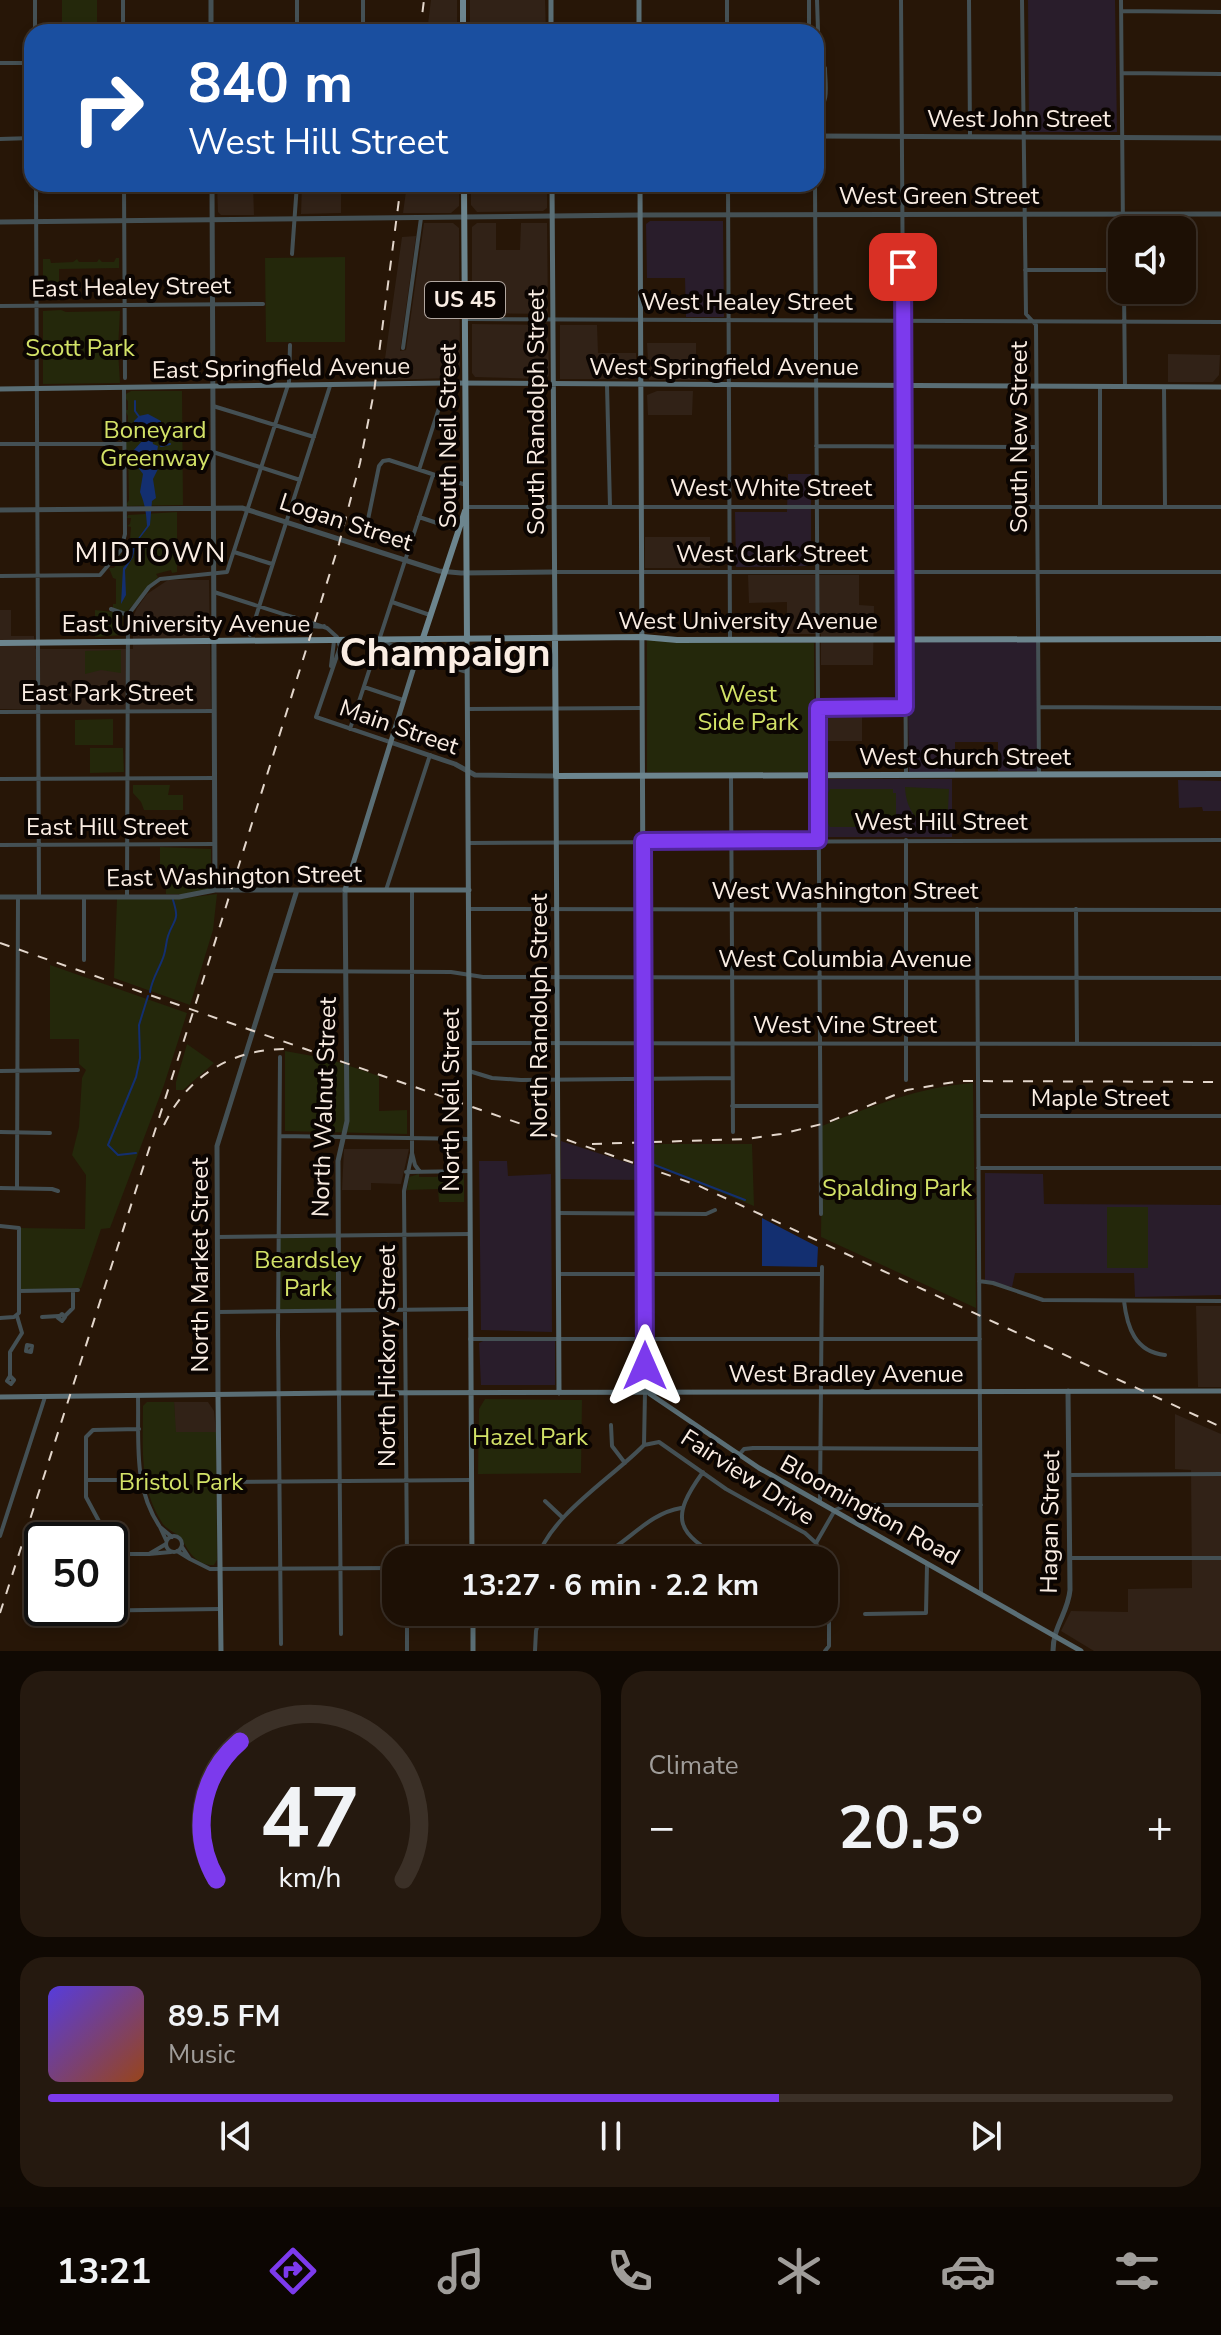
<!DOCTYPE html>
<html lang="en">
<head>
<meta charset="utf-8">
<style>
  body { margin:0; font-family:"Nunito Sans",sans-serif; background:#25190f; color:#f1f3f6; height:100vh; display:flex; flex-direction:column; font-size:30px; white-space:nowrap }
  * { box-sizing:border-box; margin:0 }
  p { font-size:26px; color:#a09d9a }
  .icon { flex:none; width:44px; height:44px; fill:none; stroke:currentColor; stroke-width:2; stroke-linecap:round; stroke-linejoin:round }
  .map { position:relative; height:1651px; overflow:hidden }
  .details { display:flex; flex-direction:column; gap:20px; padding:20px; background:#100903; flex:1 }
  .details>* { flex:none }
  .top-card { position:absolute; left:24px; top:24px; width:800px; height:168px; border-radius:24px; box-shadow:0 4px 12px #0003,0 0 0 2px #3b3027; background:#1a4fa0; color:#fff; overflow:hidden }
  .fabs { position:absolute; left:1108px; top:216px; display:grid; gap:16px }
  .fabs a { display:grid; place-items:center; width:88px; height:88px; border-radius:16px; background:#1d1005; box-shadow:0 4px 12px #0003,0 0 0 2px #3b3027; font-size:40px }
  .speed { position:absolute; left:24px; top:1522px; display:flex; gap:16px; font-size:40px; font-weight:700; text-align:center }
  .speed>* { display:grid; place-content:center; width:104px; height:104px; border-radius:50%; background:#1d1005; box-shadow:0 4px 12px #0003,0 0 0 2px #3b3027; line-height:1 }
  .speed .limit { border:4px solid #111; border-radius:12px; background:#fff; color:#111 }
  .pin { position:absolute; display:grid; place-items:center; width:68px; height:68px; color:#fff; margin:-34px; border-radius:16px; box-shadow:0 4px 12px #0006 }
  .me { position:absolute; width:88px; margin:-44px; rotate:0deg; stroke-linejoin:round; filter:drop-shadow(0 0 6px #0008) }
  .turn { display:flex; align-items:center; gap:28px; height:168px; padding:0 32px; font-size:36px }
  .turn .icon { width:104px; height:104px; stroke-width:2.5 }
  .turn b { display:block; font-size:56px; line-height:68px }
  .big { font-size:60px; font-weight:700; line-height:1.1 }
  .details .widget { flex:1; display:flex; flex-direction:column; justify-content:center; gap:12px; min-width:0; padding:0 28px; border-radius:24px; background:#25190f }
  .details .dial { align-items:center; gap:0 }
  .dial svg { height:208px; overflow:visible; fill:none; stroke:#3b3027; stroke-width:7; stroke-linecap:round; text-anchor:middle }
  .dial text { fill:#f1f3f6; stroke:none }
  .song { display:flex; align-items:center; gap:24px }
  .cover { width:96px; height:96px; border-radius:12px; background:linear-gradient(135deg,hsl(250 70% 55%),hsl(20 70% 35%)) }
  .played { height:8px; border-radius:4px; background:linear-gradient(90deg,#7c3aed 65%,#3b3027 65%) }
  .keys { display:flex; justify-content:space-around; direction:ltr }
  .heat { display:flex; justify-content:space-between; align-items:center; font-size:44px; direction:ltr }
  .details .tiles { flex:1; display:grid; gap:20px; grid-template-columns:1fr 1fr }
  .widget:last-child { grid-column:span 2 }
  .trip { position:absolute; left:382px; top:1546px; width:456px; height:80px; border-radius:24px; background:#1d1005; box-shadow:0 4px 12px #0003,0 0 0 2px #3b3027; font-weight:700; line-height:80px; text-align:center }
  .tab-bar { display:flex; height:128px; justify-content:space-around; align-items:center; background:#0c0602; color:#a09d9a }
  .tab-bar .icon { width:56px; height:56px }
  .tab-bar .selected { color:#7c3aed }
  .tab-bar b { font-size:36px; color:#f1f3f6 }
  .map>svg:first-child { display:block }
  .commercial { fill:#312217 }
  .education { fill:#291d2b }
  .green { fill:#24280b }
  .water { fill:#132f70 }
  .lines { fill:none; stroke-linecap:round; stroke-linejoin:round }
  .stream { stroke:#132f70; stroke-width:2 }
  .minor { stroke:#445054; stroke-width:4 }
  .tertiary { stroke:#445054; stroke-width:5 }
  .secondary { stroke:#5a6e75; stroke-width:5 }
  .primary { stroke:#6c858e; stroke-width:6 }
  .rail { stroke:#e3d6cb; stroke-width:2; stroke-dasharray:10 10; stroke-linecap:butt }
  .route-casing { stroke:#51269a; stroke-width:20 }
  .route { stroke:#7c3aed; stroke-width:14 }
  .labels { text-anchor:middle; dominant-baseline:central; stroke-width:8; stroke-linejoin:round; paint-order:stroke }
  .shield { fill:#0b0502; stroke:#b2a7a0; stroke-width:2 }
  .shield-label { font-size:22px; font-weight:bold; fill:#faede3 }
  .street-label { font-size:24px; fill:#faede3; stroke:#0b0502 }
  .park-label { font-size:24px; fill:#d3e267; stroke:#0b0502 }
  .quarter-label { font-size:28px; letter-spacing:2px; fill:#faede3; stroke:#0b0502 }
  .town-label { font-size:40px; font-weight:bold; fill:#faede3; stroke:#0b0502 }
</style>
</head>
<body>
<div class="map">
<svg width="1221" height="1651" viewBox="0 0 1221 1651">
  <rect width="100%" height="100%" fill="#271607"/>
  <path class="commercial" d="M431,0H457V32H427Z
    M470,0H545L546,32H470Z
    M302,184H341V213L301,214Z
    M407,184H459V206L451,213H403Z
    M471,184H547V208L543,211L477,212L471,205Z
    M217,185H253L254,215H221L218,212Z
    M424,223H453L459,228L460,373L453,378L382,380L402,237L416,236L400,351L406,350Z
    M496,223V250H520L521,223H547L548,314L472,313V227L477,223Z
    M472,324L548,325L549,376L542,379L475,377L472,373Z
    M560,325H597L598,353H636V379H560Z
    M647,343H696V380H649Z
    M1168,354L1220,355L1219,375L1213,382H1168Z
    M657,391H693L692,415H648L647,395Z
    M645,537H710V568H645Z
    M748,575H859V605L874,606L873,665H821V634H787V602L749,603Z
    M168,580H209L211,709H0V610H11V636H34L35,649H133V617L137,608L147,594Z
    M862,710V741H820L822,711Z
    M344,1149H409L401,1184L371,1183V1190H342Z
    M1196,1306H1221V1387H1198Z
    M174,1402H208L214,1411L216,1432H175Z
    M1175,1414L1221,1434V1651H1094L1061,1631L1071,1611L1128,1612V1589L1192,1588L1191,1470L1175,1469Z"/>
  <path class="education" d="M1028,0H1115L1117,132H1029Z
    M650,221H723L724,317H686L685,278H647L646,224Z
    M788,474H811V566L736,567L735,512H787Z
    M907,641H1037V771H998V742H955V772H909Z
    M821,779H952V837H821Z
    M1178,780L1221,781V811H1203L1202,807L1179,808Z
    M561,1141L641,1167V1180L561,1179Z
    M479,1161H507L508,1176L551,1174L552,1332L481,1330Z
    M985,1173L1043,1174L1044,1204L1221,1205V1295L1135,1297L1134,1273H1015L1012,1287L985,1280Z
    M483,1341H555V1385H481L479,1343Z"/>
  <path class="green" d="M62,0H97V32H62Z
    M345,257V342H266L265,258Z
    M116,258H119V268L59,269V300H43V259H50L51,263L73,262L77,259L79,262H97L99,259L102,262H114Z
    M61,310L66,312L120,311L118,350L120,383L43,384V311Z
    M182,391L183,505L129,506L126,505L129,500L128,451L125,448L126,437H128V416L125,410H128V401L125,398L126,394L131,391Z
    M177,512V572L172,573L171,570L156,574L158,577L123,616L122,635L95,637V610L113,612V604H116V579L113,578L109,568H114L120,558L119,554L122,555L129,543L127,541L130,540L131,527L127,526L130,524L131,518H127L128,515Z
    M647,640L679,643H814L815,772H647Z
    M121,650V673L101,670L85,674V651Z
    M113,719V745H75V720Z
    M90,748H123L124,772L90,773Z
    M133,785H170L168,795H183V810H144L141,802L133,793Z
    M905,787L949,789L947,830C921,829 906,813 905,787Z
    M830,789H893V793H896V823L893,824V827H830L828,823V793Z
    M160,847L211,849V884L209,889L188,894H166L165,875L160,874Z
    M217,894L213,930L190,1005L114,978L117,899H178Z
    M50,965L187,1013L164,1085L110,1228L101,1229L81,1288L20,1291L21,1228L85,1229L86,1175L72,1155L79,1127L82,1078L86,1070L79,1064V1039H50Z
    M187,1044L214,1063L183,1090H176V1082Z
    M285,1051L329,1059L379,1076V1111L407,1110V1134L285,1131Z
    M973,1083L976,1308L821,1237L822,1126C872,1106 919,1087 973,1083Z
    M664,1144H752L754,1206L650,1164V1145Z
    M419,1174V1177H437L439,1174L440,1177L464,1175V1202H439L438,1189L407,1190L409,1177Z
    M1107,1207H1148V1268H1107Z
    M337,1237V1310L279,1311V1238Z
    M485,1399L582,1400L581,1473L478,1474L479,1409Z
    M147,1402H174L176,1432H216L217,1560L214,1565C198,1566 189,1553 183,1541C178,1532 166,1531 161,1521C139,1485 143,1447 143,1406Z"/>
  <path class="water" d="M148,414L161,421V428L152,439L153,444L158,446L157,452L161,463L153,479L156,498L152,501L150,525L136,543L133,557L125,570L126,595L121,604L123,568L130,560L134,544L147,526C146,511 145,505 140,492L143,474L134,462L133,451L143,440L134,427V421L139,416Z
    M762,1218L818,1247L817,1267L762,1266Z"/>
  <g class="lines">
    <path class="stream" d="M135,401V411L140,418
      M161,446L170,444
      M150,992C152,978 160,968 164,955C166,949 166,942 168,936C174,918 180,922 173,900
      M136,1153L118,1155L108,1145L136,1077L140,1058L139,1025L148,996
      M652,1164L745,1200"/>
    <path class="minor" d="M35,0V32
      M123,0V32
      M297,0V32
      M363,0V32
      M727,0V32
      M817,0L819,61
      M901,0L906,775
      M969,0L970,136
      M1022,0L1026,314L1036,325L1039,775
      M1121,0L1123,230
      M1121,11L1221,12
      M809,32V0
      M816,60L825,68C825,84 830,103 816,112
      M0,63H32
      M1122,73L1221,74
      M0,139L32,138
      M36,184L39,897
      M124,184L125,378
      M728,184L730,639
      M815,184L821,1214
      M292,254L297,184
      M1025,270H1122
      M1124,290L1125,387
      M0,306L263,304
      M465,319L1221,322
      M403,348L421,218
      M607,385L610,507
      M1100,387V506
      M1164,387L1165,506
      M213,406L314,437
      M0,444H124
      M816,446L1037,447
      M213,452L300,480
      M419,470L447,383
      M466,507H1221
      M419,517L458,530
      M365,534L379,466L383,461L389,460L466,485
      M234,552L272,564
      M554,572H1221
      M0,576L100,575L121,550L125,534L124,388
      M214,592L327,628L337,637L340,647L316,717L390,742
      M392,602L430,615
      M111,609L128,615
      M128,615L149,587L160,579L227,572L289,382L290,345
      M294,617C300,623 316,629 324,626
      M250,635L330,386
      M379,641L411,652L417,657L467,672
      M331,666L334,641
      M364,687L403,700
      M1039,707L1221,708
      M819,708L905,707
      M468,709L642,708
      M0,712L214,711
      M350,729L433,475
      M731,776L733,1132
      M0,779L215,778
      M906,840V1080
      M470,843L1221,840
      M0,845L215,844
      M386,890L430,755
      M412,890V1153L415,1165L420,1172
      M127,897L128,615
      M469,909L1221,910
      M977,909L981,1592
      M1076,909L1077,1043
      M84,960V897
      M272,971L451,972L483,977L1221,978
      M469,1043L1221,1044
      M280,1057L278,1334L281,1644
      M0,1071L78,1070
      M469,1071L492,1078L521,1080L732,1078
      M732,1106H820
      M978,1116H1221
      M0,1132L50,1133
      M280,1136L470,1139
      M978,1168H1221
      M406,1172L470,1171
      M0,1188L52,1189L58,1191
      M17,1188L18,897
      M558,1213L706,1214L715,1210
      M0,1226L19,1228V1313L14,1317L0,1318
      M217,1237L470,1234
      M558,1274H822
      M979,1281L993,1283L1043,1300L1221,1301
      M19,1291L78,1290
      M1124,1301C1127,1327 1135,1352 1165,1355
      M218,1312L470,1309
      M62,1314L65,1317L62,1321L58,1318Z
      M65,1316L73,1308V1291
      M42,1317L59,1316
      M470,1339H980
      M27,1345L32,1346L31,1352L26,1351Z
      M10,1376V1352L22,1333L17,1316
      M10,1376L14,1380L11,1384L7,1381Z
      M339,1393L341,1634
      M138,1397C139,1443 133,1487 160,1527
      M611,1425L612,1446L625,1463
      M644,1445L659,1442L726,1489L805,1533L816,1543L824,1560
      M739,1455L744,1449L753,1448L980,1449
      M703,1472C669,1519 676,1533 725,1560
      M1069,1475L1221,1474
      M86,1480H140
      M220,1482L471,1480
      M545,1501L563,1518
      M820,1503L822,1267
      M0,1536L45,1397
      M166 1544a8 8 0 1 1 16 0a8 8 0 1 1-16 0Z
      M109,1540L86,1497V1437L93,1430L139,1429
      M166,1540L160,1527L172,1537
      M110,1542L112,1611
      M816,1543L835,1510L847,1505H981
      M166,1544L149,1554L171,1552
      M613,1550L623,1560
      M177,1551L190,1559L182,1547
      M112,1554H149
      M1070,1558H1221
      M190,1559L210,1569L396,1568
      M407,1560L404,1191L412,1153
      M537,1560C549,1516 612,1478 644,1445L645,1392
      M591,1560C625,1548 645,1514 681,1508
      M824,1561V1581
      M824,1596L829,1604V1646L825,1651
      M66,1608L73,1611L220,1609
      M407,1612V1651
      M547,1612C564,1622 649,1618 669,1612
      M688,1612C717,1618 771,1622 799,1612
      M865,1614L926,1613L927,1565
      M535,1651L536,1631L541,1612"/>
    <path class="tertiary" d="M211,0V32
      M816,136L1221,138
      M212,184L215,890
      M0,222L640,215L1221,214
      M0,510L242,508L439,571L461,573L554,572
      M390,742L455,764L475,775L556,776
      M0,897H179L215,890H345L347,1121L338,1161L339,1393
      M218,1396L217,1146L297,890
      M1053,1651C1053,1626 1068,1613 1070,1590L1068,1391"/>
    <path class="secondary" d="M551,0V32
      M639,32V0
      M552,184L555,638
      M640,184L645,1392
      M0,389L447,383L1221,387
      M467,640L472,1560
      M422,641L345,890H469
      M556,776L559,1393
      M650,1394L759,1468L1081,1651
      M218,1396L221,1651
      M0,1397L339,1393L1221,1391
      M473,1612V1651"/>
    <path class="primary" d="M463,0V32
      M464,184L467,640
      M555,639L556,776L1221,774
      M422,641L465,511
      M0,643L643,637L677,640L1221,639"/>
    <path class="rail" d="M420,32L424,0
      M0,943L697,1185L1221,1427
      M164,1125C189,1073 236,1047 293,1049
      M592,1144L746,1139L781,1134L826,1123L907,1090L960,1081L1221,1082
      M0,1613L195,1006L339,544L360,463L374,392L401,184"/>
  </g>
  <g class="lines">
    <g class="route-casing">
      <path id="route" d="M645,1366L643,841L818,840V708L905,707L903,267"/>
    </g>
    <use href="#route" class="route"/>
  </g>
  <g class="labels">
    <rect class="shield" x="425" y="282" width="80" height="36" rx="6"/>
    <g class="shield-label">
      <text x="465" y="300">US 45</text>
    </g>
    <g class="street-label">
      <text x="1019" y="119">West John Street</text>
      <text x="939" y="196">West Green Street</text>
      <text transform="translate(131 287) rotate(-1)">East Healey Street</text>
      <text x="747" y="302">West Healey Street</text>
      <text x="724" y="367">West Springfield Avenue</text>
      <text transform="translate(281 368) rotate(-1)">East Springfield Avenue</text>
      <text transform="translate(536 412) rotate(-90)">South Randolph Street</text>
      <text transform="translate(448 436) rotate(-90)">South Neil Street</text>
      <text transform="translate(1019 437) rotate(-90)">South New Street</text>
      <text x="771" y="488">West White Street</text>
      <text transform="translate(346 522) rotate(18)">Logan Street</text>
      <text x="772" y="554">West Clark Street</text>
      <text x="748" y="621">West University Avenue</text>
      <text x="186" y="624">East University Avenue</text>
      <text x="107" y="693">East Park Street</text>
      <text transform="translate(399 727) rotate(19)">Main Street</text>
      <text x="965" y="757">West Church Street</text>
      <text x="941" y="822">West Hill Street</text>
      <text x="107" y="827">East Hill Street</text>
      <text transform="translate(234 876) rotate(-1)">East Washington Street</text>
      <text x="845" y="891">West Washington Street</text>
      <text x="845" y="959">West Columbia Avenue</text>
      <text transform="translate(539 1016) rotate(-90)">North Randolph Street</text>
      <text x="845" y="1025">West Vine Street</text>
      <text x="1100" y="1098">Maple Street</text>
      <text transform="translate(451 1100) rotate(-90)">North Neil Street</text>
      <text transform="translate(324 1107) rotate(-88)">North Walnut Street</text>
      <text transform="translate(200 1265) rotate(-90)">North Market Street</text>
      <text transform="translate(387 1356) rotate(-90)">North Hickory Street</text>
      <text x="846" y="1374">West Bradley Avenue</text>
      <text transform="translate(748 1477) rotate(33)">Fairview Drive</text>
      <text transform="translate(870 1510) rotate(29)">Bloomington Road</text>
      <text transform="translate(1050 1522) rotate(-89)">Hagan Street</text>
    </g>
    <g class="park-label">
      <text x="80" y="348">Scott Park</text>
      <text x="155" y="430">Boneyard<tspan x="155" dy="28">Greenway</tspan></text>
      <text x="748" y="694">West<tspan x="748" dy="28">Side Park</tspan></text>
      <text x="897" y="1188">Spalding Park</text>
      <text x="308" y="1260">Beardsley<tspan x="308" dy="28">Park</tspan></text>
      <text x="530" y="1437">Hazel Park</text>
      <text x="181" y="1482">Bristol Park</text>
    </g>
    <g class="quarter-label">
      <text x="151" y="553">MIDTOWN</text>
    </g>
    <g class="town-label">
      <text x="445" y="653">Champaign</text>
    </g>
  </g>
</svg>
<div class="fabs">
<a><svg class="icon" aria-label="sound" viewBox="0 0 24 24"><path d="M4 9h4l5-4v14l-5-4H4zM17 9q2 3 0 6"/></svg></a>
</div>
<div class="speed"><div class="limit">50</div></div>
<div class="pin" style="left:903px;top:267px;background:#d93025"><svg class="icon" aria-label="arrive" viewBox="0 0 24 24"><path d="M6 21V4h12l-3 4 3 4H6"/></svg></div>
<svg class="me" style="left:645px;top:1366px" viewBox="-20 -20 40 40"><path d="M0-17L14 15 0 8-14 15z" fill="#7c3aed" stroke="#fff" stroke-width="4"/></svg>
<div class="trip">13:27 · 6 min · 2.2 km</div>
<div class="top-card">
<div class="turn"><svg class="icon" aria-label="right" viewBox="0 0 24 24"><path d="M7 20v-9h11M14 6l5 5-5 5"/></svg><div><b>840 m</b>West Hill Street</div></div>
</div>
</div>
<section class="details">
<div class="tiles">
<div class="widget dial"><svg viewBox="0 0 100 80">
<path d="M14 69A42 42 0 1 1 86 69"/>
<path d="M14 69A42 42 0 0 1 23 16" stroke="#7c3aed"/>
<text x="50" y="56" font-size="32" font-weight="700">47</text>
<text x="50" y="72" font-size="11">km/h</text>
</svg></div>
<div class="widget"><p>Climate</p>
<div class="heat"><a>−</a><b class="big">20.5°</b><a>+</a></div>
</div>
<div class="widget">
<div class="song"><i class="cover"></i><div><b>89.5 FM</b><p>Music</p></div></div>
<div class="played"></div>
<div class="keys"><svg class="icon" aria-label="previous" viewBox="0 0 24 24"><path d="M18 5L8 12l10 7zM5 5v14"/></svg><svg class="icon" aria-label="pause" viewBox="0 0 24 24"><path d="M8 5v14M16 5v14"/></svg><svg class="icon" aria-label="next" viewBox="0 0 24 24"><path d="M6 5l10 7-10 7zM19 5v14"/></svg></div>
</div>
</div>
</section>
<nav class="tab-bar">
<b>13:21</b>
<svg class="icon selected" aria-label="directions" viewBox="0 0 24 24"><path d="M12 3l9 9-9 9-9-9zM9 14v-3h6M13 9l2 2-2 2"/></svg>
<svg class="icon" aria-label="music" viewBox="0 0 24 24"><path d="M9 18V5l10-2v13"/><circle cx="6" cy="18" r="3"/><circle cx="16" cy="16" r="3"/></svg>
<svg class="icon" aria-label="phone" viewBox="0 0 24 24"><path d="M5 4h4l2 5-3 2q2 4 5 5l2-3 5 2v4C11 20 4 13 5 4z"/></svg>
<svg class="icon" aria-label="climate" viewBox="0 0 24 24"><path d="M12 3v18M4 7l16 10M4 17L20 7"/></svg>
<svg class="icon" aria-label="car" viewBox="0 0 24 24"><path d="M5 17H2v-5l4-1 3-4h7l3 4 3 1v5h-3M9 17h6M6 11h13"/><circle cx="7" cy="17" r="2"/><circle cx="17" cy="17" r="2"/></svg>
<svg class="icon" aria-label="filters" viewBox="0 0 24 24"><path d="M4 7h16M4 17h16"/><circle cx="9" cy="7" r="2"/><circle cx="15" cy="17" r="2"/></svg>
</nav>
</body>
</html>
